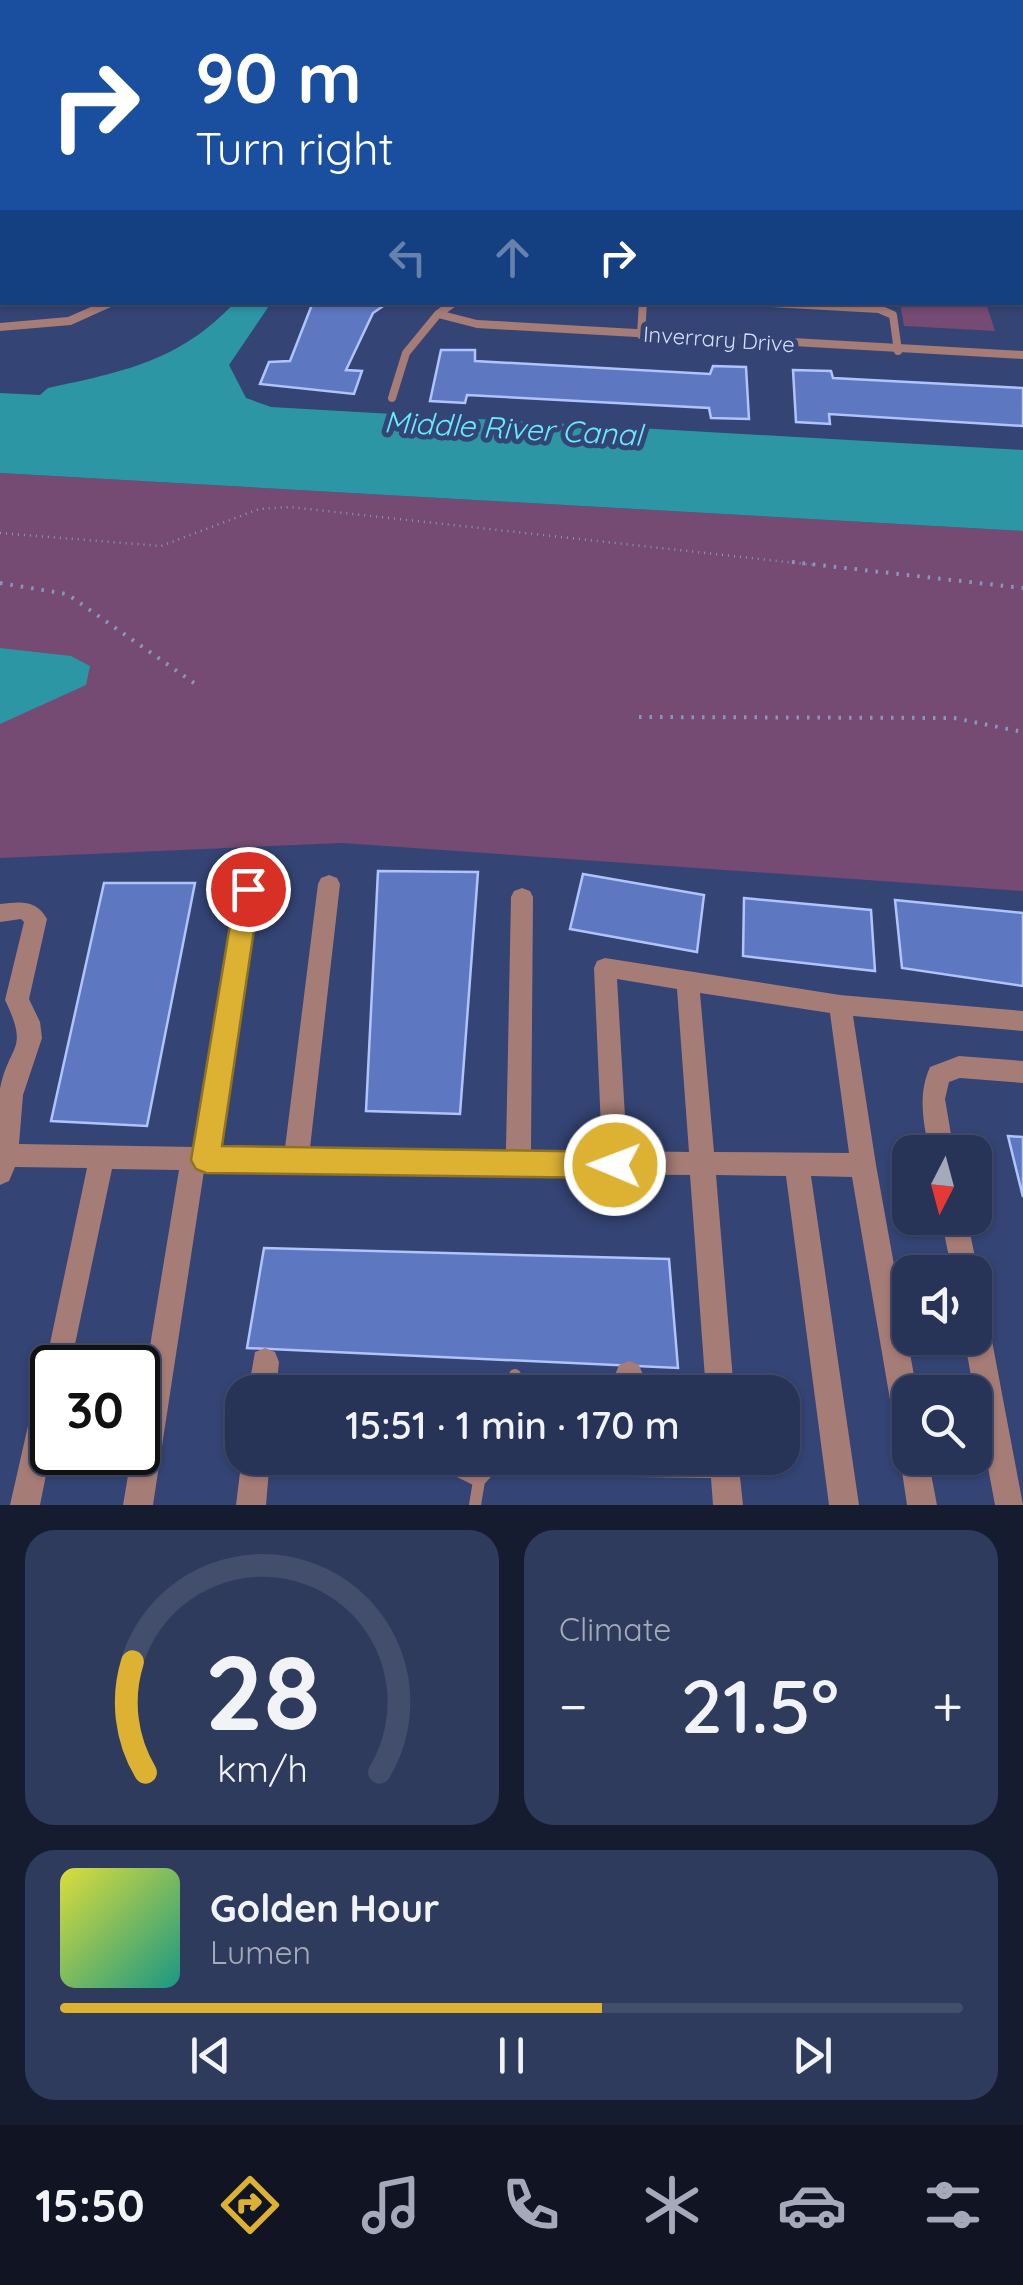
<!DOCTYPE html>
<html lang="en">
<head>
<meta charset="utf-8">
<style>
  body { margin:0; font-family:Quicksand,sans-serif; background:#2f3b5d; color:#f1f3f6; height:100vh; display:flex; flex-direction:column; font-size:38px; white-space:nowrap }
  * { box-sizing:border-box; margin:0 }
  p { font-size:32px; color:#a4aaba }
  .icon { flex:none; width:55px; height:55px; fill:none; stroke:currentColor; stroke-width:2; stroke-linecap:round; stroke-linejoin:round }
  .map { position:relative; height:1505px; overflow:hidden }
  .sheet { display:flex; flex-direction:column; gap:25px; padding:25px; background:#151c30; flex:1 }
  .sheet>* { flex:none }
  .guide { position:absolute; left:0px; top:0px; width:1025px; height:305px; box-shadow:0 2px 8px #0004,0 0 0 2px #434e6d; background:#1a4fa0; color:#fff; overflow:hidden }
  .needle { width:65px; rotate:186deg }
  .tools { position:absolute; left:892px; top:1135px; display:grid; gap:20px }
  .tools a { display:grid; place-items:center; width:100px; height:100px; border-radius:20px; background:#273357; box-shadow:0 2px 8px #0004,0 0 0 2px #434e6d; font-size:50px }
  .speed { position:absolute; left:30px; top:1345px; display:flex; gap:20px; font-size:50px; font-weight:700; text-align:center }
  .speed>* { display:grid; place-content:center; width:130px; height:130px; border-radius:50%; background:#273357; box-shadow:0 2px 8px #0004,0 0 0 2px #434e6d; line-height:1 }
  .speed .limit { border:5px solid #111; border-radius:15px; background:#fff; color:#111 }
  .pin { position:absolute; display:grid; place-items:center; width:85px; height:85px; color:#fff; margin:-42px; border:5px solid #fff; border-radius:50%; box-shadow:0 2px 10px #0007 }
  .me { position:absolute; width:110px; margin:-55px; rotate:271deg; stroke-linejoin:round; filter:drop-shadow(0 0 8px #0008) }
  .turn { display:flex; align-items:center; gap:35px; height:210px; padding:0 30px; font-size:45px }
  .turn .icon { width:130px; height:130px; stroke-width:2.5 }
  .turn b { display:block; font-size:70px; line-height:85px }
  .lanes { display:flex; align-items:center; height:95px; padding:0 30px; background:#0003; justify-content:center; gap:50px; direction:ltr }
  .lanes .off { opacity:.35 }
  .big { font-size:75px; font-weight:600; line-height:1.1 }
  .sheet .widget { flex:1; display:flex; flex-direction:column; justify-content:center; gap:15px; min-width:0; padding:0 35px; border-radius:30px; background:#2f3b5d }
  .sheet .dial { align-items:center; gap:0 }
  .dial svg { height:260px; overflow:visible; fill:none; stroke:#434e6d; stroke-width:7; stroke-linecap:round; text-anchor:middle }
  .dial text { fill:#f1f3f6; stroke:none }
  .song { display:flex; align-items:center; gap:30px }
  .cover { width:120px; height:120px; border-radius:15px; background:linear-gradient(135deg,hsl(60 70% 55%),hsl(170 70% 35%)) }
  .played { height:10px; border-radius:5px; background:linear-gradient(90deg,#ddb233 60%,#434e6d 60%) }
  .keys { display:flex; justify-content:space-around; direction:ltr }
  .heat { display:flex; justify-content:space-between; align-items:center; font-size:55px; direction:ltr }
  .sheet .tiles { flex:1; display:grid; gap:25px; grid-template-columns:1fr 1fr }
  .widget:last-child { grid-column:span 2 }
  .trip { position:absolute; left:225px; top:1375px; width:575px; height:100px; border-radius:30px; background:#273357; box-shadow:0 2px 8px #0004,0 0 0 2px #434e6d; font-weight:600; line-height:100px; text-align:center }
  .tabs { display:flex; height:160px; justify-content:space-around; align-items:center; background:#101423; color:#a4aaba }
  .tabs .icon { width:70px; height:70px }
  .tabs .selected { color:#ddb233 }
  .tabs b { font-size:45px; color:#f1f3f6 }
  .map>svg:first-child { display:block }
  .green { fill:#754a73 }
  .water { fill:#2c96a5 }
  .building { fill:#5e77c1; stroke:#afc4fd; stroke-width:2.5 }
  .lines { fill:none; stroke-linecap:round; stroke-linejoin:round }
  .path-far1 { stroke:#8a97bd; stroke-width:2.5; stroke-dasharray:1 5; stroke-linecap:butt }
  .path { stroke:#8a97bd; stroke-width:4; stroke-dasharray:2.5 8; stroke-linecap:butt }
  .service-far1 { stroke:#a67c76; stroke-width:8 }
  .service { stroke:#a67c76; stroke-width:12 }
  .minor { fill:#a67c76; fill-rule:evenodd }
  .route { fill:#ddb233; stroke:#907421; stroke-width:2.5 }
  .labels { text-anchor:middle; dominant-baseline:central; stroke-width:10; stroke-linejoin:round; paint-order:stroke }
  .far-street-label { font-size:22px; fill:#d4dffc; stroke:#344474 }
  .water-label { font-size:30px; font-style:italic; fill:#66ebff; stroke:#344474 }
</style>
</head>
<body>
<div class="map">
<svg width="1023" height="1505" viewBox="0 0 1023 1505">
  <rect width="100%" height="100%" fill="#344474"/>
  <path class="green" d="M900,303H986L995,331L904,326Z
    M0,473L1023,531V891L342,843L0,858Z"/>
  <path class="water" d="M235,302L271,303L229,365L246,398L271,407L1023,450V531L0,473V393L40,395L48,388C122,372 181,361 235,302Z
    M0,648L71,656L90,666L86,685L0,724Z"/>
  <path class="building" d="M313,302H389L373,313L346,370L362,371L354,394L260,384L269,362L290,361Z
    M441,350H475V361L710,374L713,366L746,367L749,419L711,418L709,408L467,395L465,403L430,401Z
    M793,370L831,371L833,378L1023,388V426L829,414L830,424L796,422Z
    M378,871L478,872L460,1114L366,1111Z
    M583,874L704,895L697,952L570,929Z
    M104,883H195L147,1126L51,1121Z
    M744,898L871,910L875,971L743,956Z
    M895,900L1023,913V986L902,968Z
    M1008,1136L1023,1137V1197Z
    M264,1248L669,1259L678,1368L247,1348Z"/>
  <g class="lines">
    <path class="path-far1" d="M0,533L161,546L259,509L290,507L814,565"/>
    <path class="path" d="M792,562L1023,588
      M0,583L67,594L194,683
      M639,717L954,718L1023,732"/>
    <path class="service-far1" d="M455,302L438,314L477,324L1023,355
      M751,302L879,309L893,315L898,351
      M641,335L643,302
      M392,398L406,353L438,314"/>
    <path class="service" d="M515,1375L525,1392
      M412,1458L436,1460L479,1481
      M257,1460L379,1458
      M475,1505L479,1481L500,1458"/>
    <path class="minor" d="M502,0H521L522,2H504Z
      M2,172V183L0,184V173Z
      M102,302H122L71,325L0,331V323L68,317Z
      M329,875L337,878L340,884L310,1148L506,1150L511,897L514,891L522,888L530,891L533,897L531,1150L602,1151L594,968L597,961L605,958L840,995L1023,1011V1031L853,1016L876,1165L917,1392H910V1458H928L937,1505H907L900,1458L905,1447L900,1445L896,1435L852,1177L811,1176L859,1505H829L786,1176L716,1175L734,1392H706L690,1175L204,1171L153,1505H123L132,1452H138V1419L179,1170L112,1169L70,1368H52V1445L40,1505H10L38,1382L44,1372L87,1168L15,1167L9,1181L0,1185C0,1154 0,1119 0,1089C9,1043 30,1052 5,1000L24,922L21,919L0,922V904C20,902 36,899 47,919L29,999L40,1022L42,1038L23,1095L19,1144L195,1147L237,889L240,883L248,880L256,883L259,889L220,1147L285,1148L318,884L321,878ZM617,979L677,989L689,1152L627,1151ZM700,993L830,1013L849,1153L714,1152Z
      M959,1056L1023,1061V1083L960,1078L949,1082L945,1099L954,1152H929C924,1123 917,1096 930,1067Z
      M941,1218H967L978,1272L975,1280V1272H952Z
      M975,1311L985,1315L989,1325L1023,1505H995L964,1338H975Z
      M265,1348L275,1352L279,1362L276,1392H248L255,1352Z
      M629,1361L639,1365L643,1375V1392H615V1375L619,1365Z
      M242,1456L270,1458L266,1505H236Z
      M617,1458H738L743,1505H713L711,1478L631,1477L621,1473Z"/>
  </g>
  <path class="route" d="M248,879L260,889L222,1146L615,1152L625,1156L629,1165L625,1174L615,1178L206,1173L196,1169L191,1160L236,889Z"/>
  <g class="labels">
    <g class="far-street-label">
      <text transform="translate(719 339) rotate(4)">Inverrary Drive</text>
    </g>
    <g class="water-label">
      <text transform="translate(513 428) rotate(3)">Middle River Canal</text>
    </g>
  </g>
</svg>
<div class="tools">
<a><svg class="needle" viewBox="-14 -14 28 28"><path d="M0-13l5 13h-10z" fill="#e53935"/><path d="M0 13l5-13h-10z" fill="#a4aaba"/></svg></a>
<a><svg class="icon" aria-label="sound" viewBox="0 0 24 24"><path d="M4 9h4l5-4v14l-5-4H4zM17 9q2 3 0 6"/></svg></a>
<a><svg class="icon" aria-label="search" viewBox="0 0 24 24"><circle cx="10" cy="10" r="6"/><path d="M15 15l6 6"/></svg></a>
</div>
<div class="speed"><div class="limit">30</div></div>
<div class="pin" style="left:248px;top:889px;background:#d93025"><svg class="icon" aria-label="arrive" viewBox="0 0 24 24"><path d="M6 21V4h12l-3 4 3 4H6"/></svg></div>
<svg class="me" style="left:615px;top:1165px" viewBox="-20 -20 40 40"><circle r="17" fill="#ddb233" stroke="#fff" stroke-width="3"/><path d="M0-11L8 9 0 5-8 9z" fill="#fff"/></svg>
<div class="trip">15:51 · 1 min · 170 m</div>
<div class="guide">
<div class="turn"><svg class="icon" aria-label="right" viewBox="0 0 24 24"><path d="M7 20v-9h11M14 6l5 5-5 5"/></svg><div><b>90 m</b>Turn right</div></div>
<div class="lanes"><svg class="icon off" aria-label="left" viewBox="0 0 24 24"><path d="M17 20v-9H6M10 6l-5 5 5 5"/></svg><svg class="icon off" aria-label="ahead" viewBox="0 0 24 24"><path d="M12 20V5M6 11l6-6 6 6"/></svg><svg class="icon" aria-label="right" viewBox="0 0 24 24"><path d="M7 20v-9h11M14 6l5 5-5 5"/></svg></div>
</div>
</div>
<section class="sheet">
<div class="tiles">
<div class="widget dial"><svg viewBox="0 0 100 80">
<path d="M14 69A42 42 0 1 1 86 69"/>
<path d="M14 69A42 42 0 0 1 10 35" stroke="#ddb233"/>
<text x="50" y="56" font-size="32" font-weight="700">28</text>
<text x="50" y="72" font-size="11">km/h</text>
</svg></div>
<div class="widget"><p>Climate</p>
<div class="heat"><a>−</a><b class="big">21.5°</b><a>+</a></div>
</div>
<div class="widget">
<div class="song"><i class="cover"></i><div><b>Golden Hour</b><p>Lumen</p></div></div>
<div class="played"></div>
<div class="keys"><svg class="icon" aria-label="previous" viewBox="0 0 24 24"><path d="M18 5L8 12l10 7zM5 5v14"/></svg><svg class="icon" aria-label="pause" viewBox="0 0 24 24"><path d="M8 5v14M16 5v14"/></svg><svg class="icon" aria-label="next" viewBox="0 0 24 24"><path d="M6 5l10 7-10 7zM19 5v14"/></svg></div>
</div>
</div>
</section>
<nav class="tabs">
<b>15:50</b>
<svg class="icon selected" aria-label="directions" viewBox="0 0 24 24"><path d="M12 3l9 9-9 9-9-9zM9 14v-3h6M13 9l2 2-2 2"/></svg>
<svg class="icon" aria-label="music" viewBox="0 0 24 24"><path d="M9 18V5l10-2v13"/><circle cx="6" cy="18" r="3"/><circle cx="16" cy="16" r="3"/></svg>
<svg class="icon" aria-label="phone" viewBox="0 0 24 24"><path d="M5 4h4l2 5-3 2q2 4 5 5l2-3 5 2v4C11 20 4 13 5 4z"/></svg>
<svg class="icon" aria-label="climate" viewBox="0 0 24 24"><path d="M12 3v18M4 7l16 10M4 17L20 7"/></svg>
<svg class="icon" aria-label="car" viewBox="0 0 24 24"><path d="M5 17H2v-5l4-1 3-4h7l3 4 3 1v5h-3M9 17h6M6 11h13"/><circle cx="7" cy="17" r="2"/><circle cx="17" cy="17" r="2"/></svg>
<svg class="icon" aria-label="filters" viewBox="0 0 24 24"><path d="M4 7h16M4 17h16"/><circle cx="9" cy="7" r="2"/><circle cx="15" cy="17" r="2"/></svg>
</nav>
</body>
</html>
